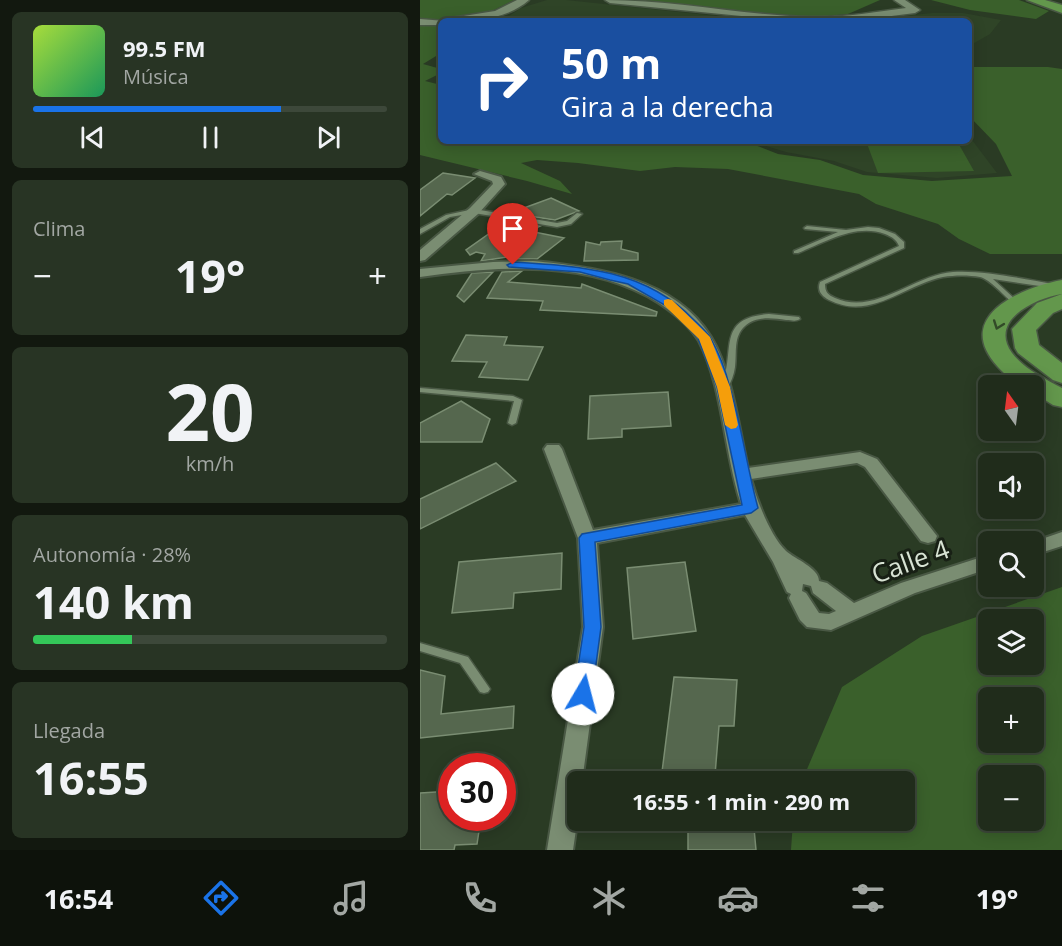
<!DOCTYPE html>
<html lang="es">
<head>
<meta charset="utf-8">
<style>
  body { margin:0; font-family:"Open Sans",sans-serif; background:#283424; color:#f1f3f6; height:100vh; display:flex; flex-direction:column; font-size:22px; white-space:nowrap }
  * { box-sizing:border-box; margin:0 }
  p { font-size:20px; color:#a2a7a3 }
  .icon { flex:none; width:33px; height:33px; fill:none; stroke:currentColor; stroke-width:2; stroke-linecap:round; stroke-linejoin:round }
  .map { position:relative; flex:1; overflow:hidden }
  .sheet { display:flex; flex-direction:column; gap:12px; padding:12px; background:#12180f; width:420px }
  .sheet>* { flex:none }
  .hud { position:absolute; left:18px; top:18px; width:534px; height:126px; border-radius:9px; box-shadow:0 3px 15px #0003,0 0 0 2px #3d483a; background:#1a4fa0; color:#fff; overflow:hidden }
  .needle { width:39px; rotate:346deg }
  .tools { position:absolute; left:558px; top:375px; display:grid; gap:12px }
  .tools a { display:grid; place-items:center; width:66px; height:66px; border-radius:9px; background:#202c1b; box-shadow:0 3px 15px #0003,0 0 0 2px #3d483a; font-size:30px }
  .speed { position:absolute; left:18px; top:753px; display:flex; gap:12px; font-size:30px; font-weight:700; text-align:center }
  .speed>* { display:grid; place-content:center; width:78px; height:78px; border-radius:50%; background:#202c1b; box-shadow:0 3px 15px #0003,0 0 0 2px #3d483a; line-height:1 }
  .speed .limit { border:9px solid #d22; background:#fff; color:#111 }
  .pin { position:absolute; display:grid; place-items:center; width:51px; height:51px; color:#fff; margin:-62px -26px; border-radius:50% 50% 50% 0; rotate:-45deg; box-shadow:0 0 6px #0007 }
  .pin .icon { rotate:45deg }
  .me { position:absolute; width:66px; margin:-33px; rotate:8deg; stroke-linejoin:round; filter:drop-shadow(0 0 4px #0008) }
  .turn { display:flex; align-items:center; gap:21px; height:126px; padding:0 24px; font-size:27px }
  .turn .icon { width:78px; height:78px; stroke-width:2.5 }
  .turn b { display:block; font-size:42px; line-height:51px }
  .big { font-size:45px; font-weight:700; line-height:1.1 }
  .sheet .tile { flex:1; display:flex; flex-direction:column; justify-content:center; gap:9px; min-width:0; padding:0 21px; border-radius:9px; background:#283424 }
  .sheet .dial { align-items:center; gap:0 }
  .dial b { font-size:78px; line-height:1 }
  .song { display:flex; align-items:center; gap:18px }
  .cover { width:72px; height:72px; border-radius:9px; background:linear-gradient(135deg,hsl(80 70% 55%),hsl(150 70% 35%)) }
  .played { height:6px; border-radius:3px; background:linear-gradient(90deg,#1a73e8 70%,#3d483a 70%) }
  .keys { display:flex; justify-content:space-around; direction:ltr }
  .heat { display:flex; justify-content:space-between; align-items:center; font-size:33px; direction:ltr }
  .charge { height:9px; border-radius:4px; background:linear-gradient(90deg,#34c759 28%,#3d483a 0) }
  .trip { position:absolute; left:147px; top:771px; width:348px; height:60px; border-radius:9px; background:#202c1b; box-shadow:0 3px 15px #0003,0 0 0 2px #3d483a; font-weight:700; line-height:60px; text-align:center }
  .tabs { display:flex; height:96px; justify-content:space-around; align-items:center; background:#0d120b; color:#a2a7a3 }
  .tabs .icon { width:42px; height:42px }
  .tabs .current { color:#1a73e8 }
  .tabs b { font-size:27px; color:#f1f3f6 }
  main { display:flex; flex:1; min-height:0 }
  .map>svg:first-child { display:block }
  .built { fill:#2f4427 }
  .green { fill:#3a602b; fill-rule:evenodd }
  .building { fill:#55674e; stroke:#7a8d72; stroke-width:1.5 }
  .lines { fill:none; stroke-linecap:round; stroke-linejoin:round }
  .service-casing { stroke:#495844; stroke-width:3 }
  .minor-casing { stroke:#495844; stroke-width:4 }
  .tertiary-casing { stroke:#495844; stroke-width:3 }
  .primary-casing { stroke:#495844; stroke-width:3 }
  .service { fill:#7a8d72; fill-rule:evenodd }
  .minor { fill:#7a8d72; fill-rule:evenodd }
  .tertiary { fill:#7a8d72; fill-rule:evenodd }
  .primary { fill:#63974c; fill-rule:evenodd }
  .oneway { stroke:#324a28 }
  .route { fill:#1a73e8; stroke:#114b97; stroke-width:1.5 }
  .slow { fill:#f59e0b }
  .labels { text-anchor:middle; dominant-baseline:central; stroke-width:6; stroke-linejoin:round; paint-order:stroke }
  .near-street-label { font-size:26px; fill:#d8e3d4; stroke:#182015 }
</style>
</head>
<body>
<main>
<section class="sheet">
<div class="tile">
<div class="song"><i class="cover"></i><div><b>99.5 FM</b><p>Música</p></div></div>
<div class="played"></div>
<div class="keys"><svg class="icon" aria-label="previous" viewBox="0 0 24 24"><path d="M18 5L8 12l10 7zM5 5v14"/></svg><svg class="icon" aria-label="pause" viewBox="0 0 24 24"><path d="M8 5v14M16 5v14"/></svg><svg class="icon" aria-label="next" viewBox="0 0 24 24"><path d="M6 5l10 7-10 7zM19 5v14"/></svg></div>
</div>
<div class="tile"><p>Clima</p>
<div class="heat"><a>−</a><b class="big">19°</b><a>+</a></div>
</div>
<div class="tile dial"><b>20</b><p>km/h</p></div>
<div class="tile"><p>Autonomía · 28%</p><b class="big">140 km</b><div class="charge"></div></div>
<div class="tile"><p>Llegada</p><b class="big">16:55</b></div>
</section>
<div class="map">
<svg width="642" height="850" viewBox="0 0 642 850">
  <rect width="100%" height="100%" fill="#2a3b24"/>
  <path class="built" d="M127,0H146L345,21H74L86,18L101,8Z
    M512,13H543L581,20L570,34L549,46V21H437Z
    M549,136L577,173L517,178L447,172L414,161L366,152L330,141H549Z"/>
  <path class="green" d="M0,0H94L70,12L45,17L54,21H21V53L3,64L21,69V73L5,81L21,85V141H325L358,154L400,160L443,175L512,181L592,176L576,144L549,116V67H628L642,69V254H570L539,239L518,224L456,204L439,194L308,169L255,167L220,171L158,163L117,160L101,163L140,181L152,194L107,181L0,155Z
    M223,0H460L428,14L385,18L299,10Z
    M511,0H599L629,11L616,19L550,10Z
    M446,141H537L554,171L458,173Z
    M642,587V850H371L373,821L484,820V782L382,781L422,687L502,636ZM568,620H614V664H568ZM568,698H614V742H568ZM568,776H614V820H568Z"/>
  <path class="building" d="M23,173L55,178L32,195L27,194L0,216V190Z
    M131,198L159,211L135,220L96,214L104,208Z
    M87,221L120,226L109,231L144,238L117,259H89L87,257L61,261L65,254L56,252L50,255L46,250Z
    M202,241L201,249L218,253V260L164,261L166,242L180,245L181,242Z
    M102,271L88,282L161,288L162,284L237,312L236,316L120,310L123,301L67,298L82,272Z
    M73,272L44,302L37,296L52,273Z
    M46,335L87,337L84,345L123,347L108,380L59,377L67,362L32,361Z
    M248,392L251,426L202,429V437L168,439L170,396Z
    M41,401L70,419L62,442H0V423Z
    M76,463L96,481L0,529V499Z
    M142,553L141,589L94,593L93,608L32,613L39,562Z
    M265,562L276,631L213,639L207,568Z
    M0,670L25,676L21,714L94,706L93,728L0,738Z
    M254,677L317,680L314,726H299L295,775L242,772Z
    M32,791V818H61L57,844L35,845L34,850H0V793Z
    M334,828L336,850H268V831Z"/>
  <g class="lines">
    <g class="service-casing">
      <path id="service" d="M54,209L137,223L147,221L157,213L162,214L151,224L137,227L54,213L30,217L0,234V229L26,215Z
        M387,226L426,230L448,227L459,228L475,234L484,242V248L405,284C405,292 408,295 415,298C455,316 493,275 533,272C562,270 603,279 633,284L636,286L633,288L573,279L597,301L598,302L595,304L593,303C585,297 570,279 560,277C549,275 535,275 523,277C484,285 451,321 409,300C401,296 397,290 400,282L479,246C476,239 472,237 465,234C436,223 405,242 378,253H374V251L418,232L385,229L384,228Z
        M349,314L379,317L380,319C375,322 372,320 366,320C352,318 336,316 325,326C313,337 317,352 315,367C314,375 311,382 307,389H301L300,387C318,354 293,318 349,314Z
        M0,388L93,396L102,400L96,423L92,425L88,423L94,401L0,392Z
        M0,643L48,657L68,686L70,689L68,692L64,693L60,692L40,663L0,651Z"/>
    </g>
    <g class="minor-casing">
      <path id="minor" d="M60,171L81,177L85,184L58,214L5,260L0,261V250L50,208L73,184L72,181L54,174Z
        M113,261C176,267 255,278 291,337C312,371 319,429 328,468L440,452L457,459L517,536L515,541L508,543L501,541L445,467L437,463L331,479C337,500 350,536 366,551C375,559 399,568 399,581L407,583L434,603L481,583L568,555V569L495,593L411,630L387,627L380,620L369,598L371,594L367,592L353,562L325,515L177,543L183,627L162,782H158V816L153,850H127L163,627L158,538L124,449L127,445H139L142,449L173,530L321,504C304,453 303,387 279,341C270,326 254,313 239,303C169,259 79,266 0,277V269L73,262ZM383,584L391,586L393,593L416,611L409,614L399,613L386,593L382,591Z
        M642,532V546L614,555L613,542Z"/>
    </g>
    <g class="tertiary-casing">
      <path id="tertiary" d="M97,0H109C86,20 55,21 26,21L31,18L75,11Z
        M185,0C254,0 322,15 390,17C422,18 454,12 486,8L474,0H485L500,10L495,13L432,21H371L190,3Z
        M0,19L25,21H21V25H0Z"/>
    </g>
    <g class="primary-casing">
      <path id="primary" d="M607,0H625L642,5V13Z
        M642,280V294C616,298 568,320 592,353C604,369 625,379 642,388V407L633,405L614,393V386C598,386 588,378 578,367C532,317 600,288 642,280Z
        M642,294V309L633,313L616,330L619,345L642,363V383L633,380L598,353L595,348L592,329L617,303Z"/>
    </g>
    <use href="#service" class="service"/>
    <use href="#minor" class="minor"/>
    <use href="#tertiary" class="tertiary"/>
    <use href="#primary" class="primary"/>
  </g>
  <defs><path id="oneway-chevron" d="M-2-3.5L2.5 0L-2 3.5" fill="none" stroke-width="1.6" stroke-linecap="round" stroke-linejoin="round" transform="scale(1.5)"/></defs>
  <use class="oneway" href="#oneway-chevron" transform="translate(578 325) rotate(110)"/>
  <path class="route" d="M93,262C159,266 225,269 274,320C279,325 286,331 290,337C298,351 306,372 310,388C322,427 327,468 338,508L331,513L175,542L181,627L172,694L169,699L163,702L156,699L154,694L164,627L159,538L162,534L322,505L297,387L278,338L250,308L208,284L190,280L160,272L89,267L87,265Z"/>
  <path class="slow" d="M248,299L252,300L290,337L310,387L318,425L316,428L311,429L305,425L297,387L279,339L244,305V300Z"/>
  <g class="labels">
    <g class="near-street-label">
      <text transform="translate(490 561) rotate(-20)">Calle 4</text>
    </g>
  </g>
</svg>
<div class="tools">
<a><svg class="needle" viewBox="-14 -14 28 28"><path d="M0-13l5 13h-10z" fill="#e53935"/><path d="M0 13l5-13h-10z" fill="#a2a7a3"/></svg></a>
<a><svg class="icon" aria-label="sound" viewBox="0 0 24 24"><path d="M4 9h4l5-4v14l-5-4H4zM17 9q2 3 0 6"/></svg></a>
<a><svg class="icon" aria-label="search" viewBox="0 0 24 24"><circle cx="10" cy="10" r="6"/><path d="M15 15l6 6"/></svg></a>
<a><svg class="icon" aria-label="layers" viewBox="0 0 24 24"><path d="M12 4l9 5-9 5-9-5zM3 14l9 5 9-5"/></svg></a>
<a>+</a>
<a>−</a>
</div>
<div class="speed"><div class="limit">30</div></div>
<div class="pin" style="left:93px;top:265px;background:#d93025"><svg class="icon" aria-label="arrive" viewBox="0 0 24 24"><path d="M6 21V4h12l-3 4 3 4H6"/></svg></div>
<svg class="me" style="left:163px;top:694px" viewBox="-20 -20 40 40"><circle r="19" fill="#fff"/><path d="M0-13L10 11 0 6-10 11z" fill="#1a73e8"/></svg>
<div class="trip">16:55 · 1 min · 290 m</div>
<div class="hud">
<div class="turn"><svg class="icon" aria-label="right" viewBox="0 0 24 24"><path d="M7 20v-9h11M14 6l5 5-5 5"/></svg><div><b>50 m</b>Gira a la derecha</div></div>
</div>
</div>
</main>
<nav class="tabs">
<b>16:54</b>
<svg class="icon current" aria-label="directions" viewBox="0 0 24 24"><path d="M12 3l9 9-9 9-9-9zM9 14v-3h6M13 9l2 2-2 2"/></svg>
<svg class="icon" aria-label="music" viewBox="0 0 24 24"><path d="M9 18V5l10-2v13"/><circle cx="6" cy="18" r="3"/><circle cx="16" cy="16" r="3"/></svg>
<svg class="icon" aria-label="phone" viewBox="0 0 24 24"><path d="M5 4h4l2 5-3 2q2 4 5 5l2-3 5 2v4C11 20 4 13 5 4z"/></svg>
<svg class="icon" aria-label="climate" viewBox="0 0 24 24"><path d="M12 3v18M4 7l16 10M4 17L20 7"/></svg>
<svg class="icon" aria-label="car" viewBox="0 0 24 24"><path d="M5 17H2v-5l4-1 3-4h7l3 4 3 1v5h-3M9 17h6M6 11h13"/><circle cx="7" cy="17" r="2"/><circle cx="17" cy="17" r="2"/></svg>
<svg class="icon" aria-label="filters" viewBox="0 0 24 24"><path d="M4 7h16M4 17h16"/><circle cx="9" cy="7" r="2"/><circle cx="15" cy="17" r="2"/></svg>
<b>19°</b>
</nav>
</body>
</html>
